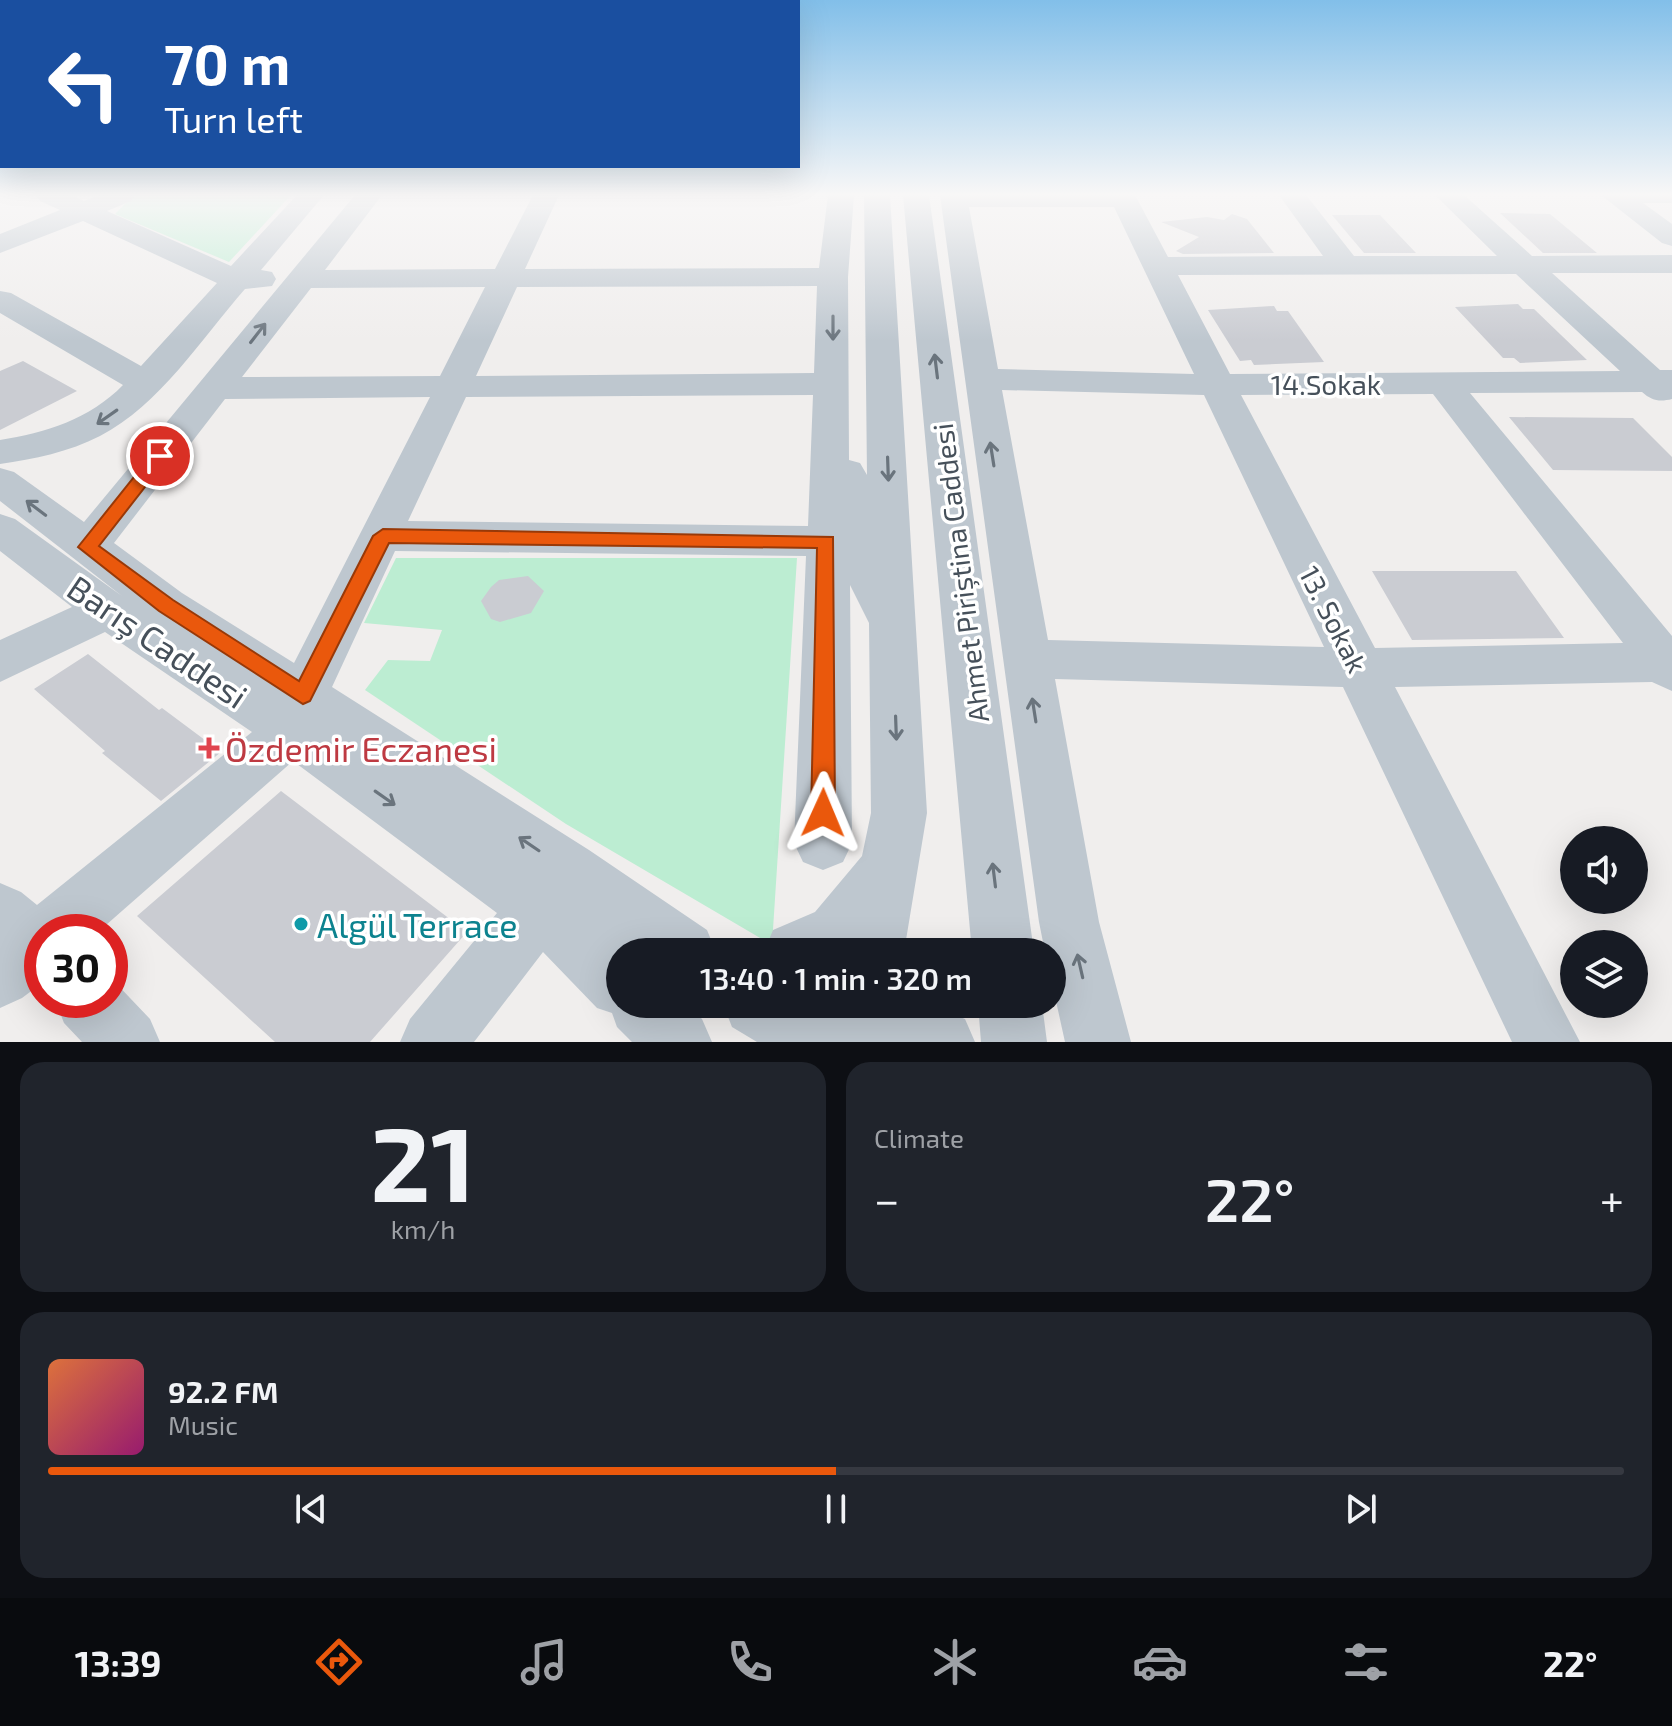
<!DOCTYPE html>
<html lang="en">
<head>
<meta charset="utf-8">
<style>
  body { margin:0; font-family:"Exo 2",sans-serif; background:#20242c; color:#f1f3f6; height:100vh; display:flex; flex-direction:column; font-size:30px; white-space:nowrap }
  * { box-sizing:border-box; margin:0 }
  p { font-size:26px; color:#9ea1a6 }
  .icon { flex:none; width:44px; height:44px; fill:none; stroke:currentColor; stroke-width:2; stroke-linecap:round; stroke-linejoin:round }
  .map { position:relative; height:1042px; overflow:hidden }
  .details { display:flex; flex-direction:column; gap:20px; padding:20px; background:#0d0f14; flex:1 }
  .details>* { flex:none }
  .hud { position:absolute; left:0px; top:0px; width:800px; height:168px; box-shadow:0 8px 32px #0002; background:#1a4fa0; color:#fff; overflow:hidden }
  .controls { position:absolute; left:1560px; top:826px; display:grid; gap:16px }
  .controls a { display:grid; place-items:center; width:88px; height:88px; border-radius:50%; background:#171b24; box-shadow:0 8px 32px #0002; font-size:40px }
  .speed { position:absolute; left:24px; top:914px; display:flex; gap:16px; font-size:40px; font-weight:700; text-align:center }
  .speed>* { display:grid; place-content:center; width:104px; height:104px; border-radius:50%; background:#171b24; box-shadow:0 8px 32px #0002; line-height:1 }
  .speed .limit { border:12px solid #d22; background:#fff; color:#111 }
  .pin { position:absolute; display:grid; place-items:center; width:68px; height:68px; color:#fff; margin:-34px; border:4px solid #fff; border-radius:50%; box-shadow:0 2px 8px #0007 }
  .me { position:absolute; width:88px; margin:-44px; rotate:1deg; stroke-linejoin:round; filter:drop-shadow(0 0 6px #0008) }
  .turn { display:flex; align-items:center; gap:28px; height:168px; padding:0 32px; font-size:36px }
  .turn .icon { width:104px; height:104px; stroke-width:2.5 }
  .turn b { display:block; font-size:56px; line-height:68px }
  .big { font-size:60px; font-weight:600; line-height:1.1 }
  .details .widget { flex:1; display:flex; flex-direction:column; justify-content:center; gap:12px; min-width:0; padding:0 28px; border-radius:24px; background:#20242c }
  .details .dial { align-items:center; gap:0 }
  .dial b { font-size:104px; line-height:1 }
  .song { display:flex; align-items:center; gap:24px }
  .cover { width:96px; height:96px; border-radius:12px; background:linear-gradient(135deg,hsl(20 70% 55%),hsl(320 70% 35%)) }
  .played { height:8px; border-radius:4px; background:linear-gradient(90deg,#ea580c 50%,#363941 50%) }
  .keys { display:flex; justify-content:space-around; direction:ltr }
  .heat { display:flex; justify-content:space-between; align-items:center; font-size:44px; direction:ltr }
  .details .tiles { flex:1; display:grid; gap:20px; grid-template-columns:1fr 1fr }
  .widget:last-child { grid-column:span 2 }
  .trip { position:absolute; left:606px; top:938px; width:460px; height:80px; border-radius:40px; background:#171b24; box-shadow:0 8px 32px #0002; font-weight:600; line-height:80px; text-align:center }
  .tab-bar { display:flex; height:128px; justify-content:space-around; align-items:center; background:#090b0e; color:#9ea1a6 }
  .tab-bar .icon { width:56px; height:56px }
  .tab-bar .on { color:#ea580c }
  .tab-bar b { font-size:36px; color:#f1f3f6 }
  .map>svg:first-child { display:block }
  .green { fill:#bcedd2 }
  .building { fill:#caccd2 }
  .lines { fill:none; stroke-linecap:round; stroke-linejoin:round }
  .minor { fill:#bec7cf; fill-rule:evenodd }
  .oneway { stroke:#6a747d }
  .route { fill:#ea580c; stroke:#983908; stroke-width:2 }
  .health-dot { fill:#e0444e; stroke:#fff; stroke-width:3 }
  .culture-dot { fill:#0f9aa8; stroke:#fff; stroke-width:3 }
  .labels { text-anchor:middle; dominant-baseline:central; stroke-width:7; stroke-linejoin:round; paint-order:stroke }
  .street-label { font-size:28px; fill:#46505a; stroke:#fff }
  .near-street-label { font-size:34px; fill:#46505a; stroke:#fff }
  .near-health-label { font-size:34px; fill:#be3a42; stroke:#fff; text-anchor:start }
  .near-culture-label { font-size:34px; fill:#0d838f; stroke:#fff; text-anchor:start }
</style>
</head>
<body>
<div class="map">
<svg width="1672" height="1042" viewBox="0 0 1672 1042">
  <rect width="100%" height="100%" fill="#f0eeed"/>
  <path class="green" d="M134,195H291L229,262L115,214Z
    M396,558H797L772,945L566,824L365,690L388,660L430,661L442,630L364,623Z"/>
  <path class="building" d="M1500,213L1550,214L1597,253H1543Z
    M1232,214L1247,219L1274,253L1183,254L1176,251L1199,237L1161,222L1207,217L1224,220Z
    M1332,215H1380L1416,253H1364Z
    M1518,304L1523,309H1534L1587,360L1520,363L1514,358H1503L1455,307Z
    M1274,306L1277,311H1288L1324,362L1254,365L1251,360L1240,361L1208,310Z
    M23,361L77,391L0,430V371Z
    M1509,417L1633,418L1672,457V471L1553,470Z
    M1372,571H1516L1564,638L1412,640Z
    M528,576L544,591L531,613L500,622L491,619L481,601L491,587L499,580Z
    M88,654L159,710L162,708L221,752L161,801L102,753L105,751L34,689Z
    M281,791L467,932L370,1042H275L137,916Z"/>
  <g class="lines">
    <path class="minor" d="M36,195H71L84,201L99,195H135L131,201L107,211L231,266L297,195H324L261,270L272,272L276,279L272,286L245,289C201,339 160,405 100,436C69,452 34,459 0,464V440C45,433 90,419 123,385L0,313V291L11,293L141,366L217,283L83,221L0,253V234L60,210L40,201Z
      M355,195H382L325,270L495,269L533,195H559L525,269L819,268L828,195H854L848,277L849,460L860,463L867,475L864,195H890L927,813L904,952H764L773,930L815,912L862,856L871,813L869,623L850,585L852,843L843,862L823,870L803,862L794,843L806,556L395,551L332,687L589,850L707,930L716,952H633L627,948L631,952H620V1004H687L702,1019L712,1042H632L617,1027L612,1013L597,1008L543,952L474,1042H400L410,1019L497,913L293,761L98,932H42V983L22,998L0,1008V883L21,892L37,905L252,732L105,632L0,682V640L72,607L0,551V514L15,519L122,596L0,501V468L14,472L84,522ZM817,286L814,373L476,376L517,287ZM485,287L440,376L242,377L311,288ZM813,395L808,526L408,521L466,397ZM430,397L294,663L182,593L114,543L225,399Z
      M903,195H929L1034,952H972Z
      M940,195H1135L1168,257L1323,256L1279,195H1306L1354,256H1497L1435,195H1464L1532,256L1672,255V273H1552L1660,370H1672V399C1660,402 1652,401 1642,392L1470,393L1672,636V691L1652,682L1395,687L1580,1042H1512L1343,687L1055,679L1099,922L1131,1042H1065L1052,983V952H1045L1039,922ZM969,207H1114L1194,374L998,369ZM1516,274L1620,371L1230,374L1178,275ZM1002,390L1204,395L1324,647L1048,640ZM1433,394L1623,643L1375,648L1241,395Z
      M1601,195H1672V203H1643L1672,224V246L1662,243Z
      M110,977L150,1019L160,1042H82L64,1023L55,1000H110Z
      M723,1004H913L942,1009L965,1019L975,1042H757L732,1027Z
      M978,1004H1042L1047,1042H981Z"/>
  </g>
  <defs><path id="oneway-shaft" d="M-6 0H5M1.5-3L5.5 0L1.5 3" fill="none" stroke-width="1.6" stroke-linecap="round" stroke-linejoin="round" transform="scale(2)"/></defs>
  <g class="oneway">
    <use href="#oneway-shaft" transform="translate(833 328) rotate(90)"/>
    <use href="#oneway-shaft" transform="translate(258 333) rotate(-52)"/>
    <use href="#oneway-shaft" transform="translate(936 366) rotate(-97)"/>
    <use href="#oneway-shaft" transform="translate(107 417) rotate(145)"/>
    <use href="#oneway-shaft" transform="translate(992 454) rotate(-99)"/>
    <use href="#oneway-shaft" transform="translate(888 469) rotate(88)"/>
    <use href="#oneway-shaft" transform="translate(36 508) rotate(-143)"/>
    <use href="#oneway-shaft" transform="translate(1034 710) rotate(-99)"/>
    <use href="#oneway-shaft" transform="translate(896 728) rotate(88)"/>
    <use href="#oneway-shaft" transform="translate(385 798) rotate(35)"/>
    <use href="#oneway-shaft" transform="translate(529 844) rotate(-146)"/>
    <use href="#oneway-shaft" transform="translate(994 875) rotate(-97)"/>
    <use href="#oneway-shaft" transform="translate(1080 966) rotate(-103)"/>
  </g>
  <linearGradient id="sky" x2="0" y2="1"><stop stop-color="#82bfe9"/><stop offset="0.57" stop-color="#f8f7f7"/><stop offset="1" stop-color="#f8f7f7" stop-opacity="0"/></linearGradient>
  <rect width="1672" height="341" fill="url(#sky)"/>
  <path class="route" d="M160,451L168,456L166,460L99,546L173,600L299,681L373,536L383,529L833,537L835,813L832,821L823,824L815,821L811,813L817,548L389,543L310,701L303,704L159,611L78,547L154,452Z"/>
  <path class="health-dot" d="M205 736h8v8h8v8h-8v8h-8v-8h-8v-8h8z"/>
  <circle class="culture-dot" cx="301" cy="924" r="8"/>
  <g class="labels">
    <g class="street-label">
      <text x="1326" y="384">14.Sokak</text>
      <text transform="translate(960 573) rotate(-97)">Ahmet Piriştina Caddesi</text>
      <text transform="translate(1334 619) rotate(63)">13. Sokak</text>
    </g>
    <g class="near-street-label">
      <text transform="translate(158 641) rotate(34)">Barış Caddesi</text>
    </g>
    <g class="near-health-label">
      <text x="225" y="748">Özdemir Eczanesi</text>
    </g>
    <g class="near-culture-label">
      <text x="317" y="924">Algül Terrace</text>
    </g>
  </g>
</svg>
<div class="controls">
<a><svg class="icon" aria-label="sound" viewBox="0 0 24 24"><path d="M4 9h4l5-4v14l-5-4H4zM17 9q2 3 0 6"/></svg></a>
<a><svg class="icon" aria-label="layers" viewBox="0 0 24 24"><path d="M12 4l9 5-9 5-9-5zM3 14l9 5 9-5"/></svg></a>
</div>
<div class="speed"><div class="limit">30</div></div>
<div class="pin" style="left:160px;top:456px;background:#d93025"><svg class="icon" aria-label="arrive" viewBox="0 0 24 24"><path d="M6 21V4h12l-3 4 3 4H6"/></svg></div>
<svg class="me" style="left:823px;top:813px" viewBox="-20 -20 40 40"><path d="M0-17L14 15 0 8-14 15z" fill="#ea580c" stroke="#fff" stroke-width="4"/></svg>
<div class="trip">13:40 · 1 min · 320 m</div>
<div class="hud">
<div class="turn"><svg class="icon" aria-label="left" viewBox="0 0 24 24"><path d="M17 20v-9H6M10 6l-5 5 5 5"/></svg><div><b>70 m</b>Turn left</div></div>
</div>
</div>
<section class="details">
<div class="tiles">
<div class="widget dial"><b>21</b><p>km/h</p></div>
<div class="widget"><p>Climate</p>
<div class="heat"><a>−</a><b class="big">22°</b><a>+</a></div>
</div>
<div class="widget">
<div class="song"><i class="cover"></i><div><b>92.2 FM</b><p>Music</p></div></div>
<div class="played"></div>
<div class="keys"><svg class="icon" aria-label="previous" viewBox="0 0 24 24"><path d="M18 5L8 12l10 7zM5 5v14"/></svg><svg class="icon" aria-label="pause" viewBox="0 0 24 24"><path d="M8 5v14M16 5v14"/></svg><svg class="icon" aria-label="next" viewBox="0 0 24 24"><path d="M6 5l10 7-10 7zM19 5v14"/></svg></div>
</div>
</div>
</section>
<nav class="tab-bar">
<b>13:39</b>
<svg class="icon on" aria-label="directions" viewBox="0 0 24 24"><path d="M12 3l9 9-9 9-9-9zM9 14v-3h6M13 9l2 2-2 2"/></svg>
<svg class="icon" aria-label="music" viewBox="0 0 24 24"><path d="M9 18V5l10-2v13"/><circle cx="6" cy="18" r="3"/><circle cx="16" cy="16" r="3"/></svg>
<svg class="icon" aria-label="phone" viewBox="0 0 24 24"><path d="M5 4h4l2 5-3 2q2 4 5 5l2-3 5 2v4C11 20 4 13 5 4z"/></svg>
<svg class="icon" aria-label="climate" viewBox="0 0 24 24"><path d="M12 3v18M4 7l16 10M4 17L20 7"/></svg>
<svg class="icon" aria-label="car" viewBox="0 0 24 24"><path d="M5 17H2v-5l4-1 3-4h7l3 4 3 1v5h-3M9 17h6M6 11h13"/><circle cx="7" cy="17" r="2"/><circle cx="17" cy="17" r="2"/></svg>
<svg class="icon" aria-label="filters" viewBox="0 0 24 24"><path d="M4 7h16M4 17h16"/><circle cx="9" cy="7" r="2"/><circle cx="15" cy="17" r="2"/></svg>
<b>22°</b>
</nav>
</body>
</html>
